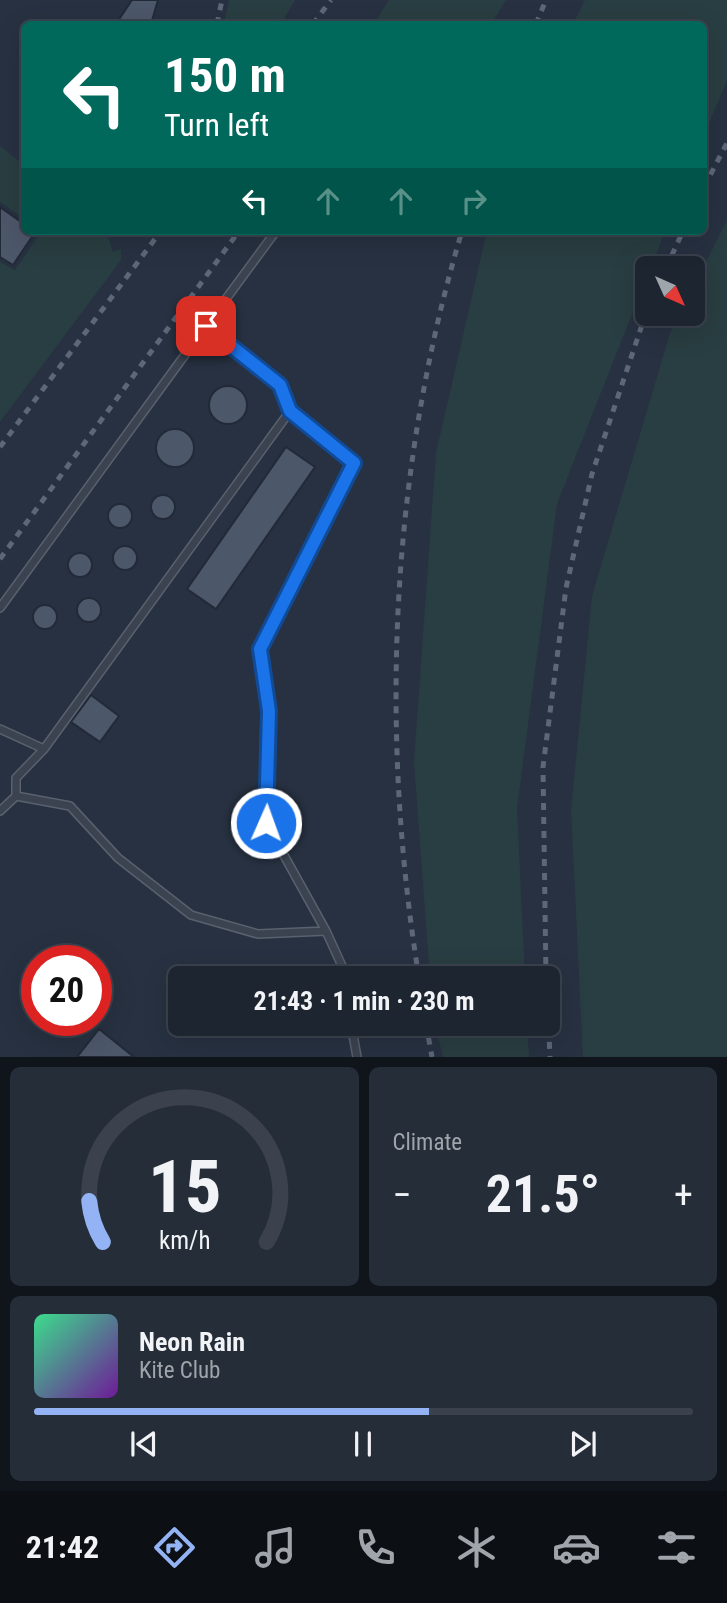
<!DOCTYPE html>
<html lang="en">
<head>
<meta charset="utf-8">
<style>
  body { margin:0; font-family:"Roboto Condensed",sans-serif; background:#252d39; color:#f1f3f6; height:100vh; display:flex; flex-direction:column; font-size:26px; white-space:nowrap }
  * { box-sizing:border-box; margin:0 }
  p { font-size:23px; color:#a0a5ab }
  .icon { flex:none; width:38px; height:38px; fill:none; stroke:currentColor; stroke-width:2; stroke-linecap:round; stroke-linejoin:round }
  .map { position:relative; height:1057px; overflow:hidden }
  .panel { display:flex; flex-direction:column; gap:10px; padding:10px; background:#10141b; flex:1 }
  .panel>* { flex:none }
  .hud { position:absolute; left:21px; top:21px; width:686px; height:214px; border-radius:10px; box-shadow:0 7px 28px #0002,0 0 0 2px #3b424d; background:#00695c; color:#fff; overflow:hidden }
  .needle { width:46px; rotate:135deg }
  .fabs { position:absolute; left:635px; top:256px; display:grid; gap:14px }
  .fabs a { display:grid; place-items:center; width:70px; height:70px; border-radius:10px; background:#1d2531; box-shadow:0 7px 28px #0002,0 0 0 2px #3b424d; font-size:35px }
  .speed { position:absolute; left:21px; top:945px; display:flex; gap:14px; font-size:35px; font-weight:700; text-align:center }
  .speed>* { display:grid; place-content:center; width:91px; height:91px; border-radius:50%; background:#1d2531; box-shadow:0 7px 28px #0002,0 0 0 2px #3b424d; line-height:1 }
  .speed .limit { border:10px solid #d22; background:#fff; color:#111 }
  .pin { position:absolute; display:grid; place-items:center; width:60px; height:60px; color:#fff; margin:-30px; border-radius:14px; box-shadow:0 4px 10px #0006 }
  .me { position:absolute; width:77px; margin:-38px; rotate:2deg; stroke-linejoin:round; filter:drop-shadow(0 0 5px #0008) }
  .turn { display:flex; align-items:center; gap:24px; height:147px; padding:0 28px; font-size:32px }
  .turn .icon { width:91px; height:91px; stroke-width:2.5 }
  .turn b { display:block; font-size:49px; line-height:60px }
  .lanes { display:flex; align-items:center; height:66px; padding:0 28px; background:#0003; justify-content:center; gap:35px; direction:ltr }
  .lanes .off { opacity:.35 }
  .big { font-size:52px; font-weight:700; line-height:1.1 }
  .panel .widget { flex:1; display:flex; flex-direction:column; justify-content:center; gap:10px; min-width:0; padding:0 24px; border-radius:10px; background:#252d39 }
  .panel .dial { align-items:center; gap:0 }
  .dial svg { height:182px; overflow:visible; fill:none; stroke:#3b424d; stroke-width:7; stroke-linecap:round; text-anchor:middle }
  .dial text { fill:#f1f3f6; stroke:none }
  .song { display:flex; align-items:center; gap:21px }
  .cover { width:84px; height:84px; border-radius:10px; background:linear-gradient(135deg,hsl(150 70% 55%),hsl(280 70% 35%)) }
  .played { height:7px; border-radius:4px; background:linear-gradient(90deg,#93b3f5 60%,#3b424d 60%) }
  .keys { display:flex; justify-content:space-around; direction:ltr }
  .heat { display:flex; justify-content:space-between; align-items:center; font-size:38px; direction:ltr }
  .panel .tiles { flex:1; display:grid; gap:10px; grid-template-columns:1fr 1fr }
  .widget:last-child { grid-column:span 2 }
  .trip { position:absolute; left:168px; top:966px; width:392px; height:70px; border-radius:10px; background:#1d2531; box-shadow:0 7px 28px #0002,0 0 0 2px #3b424d; font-weight:700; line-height:70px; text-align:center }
  .tab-bar { display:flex; height:112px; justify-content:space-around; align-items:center; background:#0c0f14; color:#a0a5ab }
  .tab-bar .icon { width:49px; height:49px }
  .tab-bar .current { color:#93b3f5 }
  .tab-bar b { font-size:32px; color:#f1f3f6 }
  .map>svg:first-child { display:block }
  .green { fill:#293e42 }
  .building { fill:#4d576a; stroke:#222a38; stroke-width:2 }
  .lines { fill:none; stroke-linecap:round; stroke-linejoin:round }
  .service-casing { stroke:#59616e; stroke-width:10 }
  .service { stroke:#3b4351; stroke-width:7 }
  .rail { stroke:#5d6778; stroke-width:5; stroke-dasharray:7 7; stroke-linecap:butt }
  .route-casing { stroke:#114b97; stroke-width:18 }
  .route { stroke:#1a73e8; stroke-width:12 }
</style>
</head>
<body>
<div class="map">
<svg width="727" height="1057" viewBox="0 0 727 1057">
  <rect width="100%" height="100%" fill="#273141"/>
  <path class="green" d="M229,0H295L281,24H224Z
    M389,0H506L491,24H378L375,22Z
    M585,0H727V81L704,135V24H573Z
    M0,146L24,165V219L0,202Z
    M727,220V1057H583L571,810L592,596L670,333L680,313H693V288Z
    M42,231H106L113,252L121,249V260L0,422V262L15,270Z
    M487,231H665L651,268H648L647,276L557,504L517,808L525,978H430L414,762L436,453Z
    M435,1024H527L529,1057H443Z"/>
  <path class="building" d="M132,0H158L151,24H116Z
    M0,207L24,224V231H36L13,265L0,257Z
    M209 405a19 19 0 1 1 38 0a19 19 0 1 1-38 0Z
    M156 448a19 19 0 1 1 38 0a19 19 0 1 1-38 0Z
    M286,447L315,467L216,609L187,589Z
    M151 507a12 12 0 1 1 24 0a12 12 0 1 1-24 0Z
    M108 516a12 12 0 1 1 24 0a12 12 0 1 1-24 0Z
    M113 558a12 12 0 1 1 24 0a12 12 0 1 1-24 0Z
    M68 565a12 12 0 1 1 24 0a12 12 0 1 1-24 0Z
    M77 610a12 12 0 1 1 24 0a12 12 0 1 1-24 0Z
    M33 617a12 12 0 1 1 24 0a12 12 0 1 1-24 0Z
    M91,695L119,716L100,742L71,722Z
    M99,1029L134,1057H77Z"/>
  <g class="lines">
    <g class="service-casing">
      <path id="service" d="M276,231L206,326L280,385L290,411L354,463L260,649L269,711L266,823L326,931
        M0,608L206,326
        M0,729L44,749
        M16,796V778L44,749L290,411
        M0,811L16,796L70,806L118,858L191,915L258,934L326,931L342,966L344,978
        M351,1024L357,1057"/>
    </g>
    <use href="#service" class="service"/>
    <path class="rail" d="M217,24L222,0
      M313,24L331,0
      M536,24L546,0
      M704,187L727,143
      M666,268L683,231
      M0,447L161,231
      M0,559L239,231
      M419,978C379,732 390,471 462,231
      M546,978L543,767L566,588L592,474L648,307
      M548,1014L550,1057
      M426,1024L432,1057"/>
  </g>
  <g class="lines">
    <g class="route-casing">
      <path id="route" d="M206,326L280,385L290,411L354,463L260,649L269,711L266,823"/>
    </g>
    <use href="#route" class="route"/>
  </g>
</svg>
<div class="fabs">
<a><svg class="needle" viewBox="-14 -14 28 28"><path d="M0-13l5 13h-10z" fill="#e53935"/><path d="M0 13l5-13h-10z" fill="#a0a5ab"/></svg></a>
</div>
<div class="speed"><div class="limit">20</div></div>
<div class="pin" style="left:206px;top:326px;background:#d93025"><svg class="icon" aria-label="arrive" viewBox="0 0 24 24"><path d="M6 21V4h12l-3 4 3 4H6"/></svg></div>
<svg class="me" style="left:266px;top:823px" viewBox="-20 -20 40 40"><circle r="17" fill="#1a73e8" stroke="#fff" stroke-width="3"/><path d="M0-11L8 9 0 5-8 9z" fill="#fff"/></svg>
<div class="trip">21:43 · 1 min · 230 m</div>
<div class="hud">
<div class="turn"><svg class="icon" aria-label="left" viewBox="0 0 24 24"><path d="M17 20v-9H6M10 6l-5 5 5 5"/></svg><div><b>150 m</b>Turn left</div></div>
<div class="lanes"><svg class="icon" aria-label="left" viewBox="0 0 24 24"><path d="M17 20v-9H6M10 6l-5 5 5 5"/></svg><svg class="icon off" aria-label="ahead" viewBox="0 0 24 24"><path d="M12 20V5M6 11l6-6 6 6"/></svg><svg class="icon off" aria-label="ahead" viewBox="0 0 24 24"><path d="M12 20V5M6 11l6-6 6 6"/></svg><svg class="icon off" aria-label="right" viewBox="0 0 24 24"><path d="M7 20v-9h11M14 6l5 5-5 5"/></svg></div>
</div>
</div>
<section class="panel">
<div class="tiles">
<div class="widget dial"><svg viewBox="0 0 100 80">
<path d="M14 69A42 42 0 1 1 86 69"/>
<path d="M14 69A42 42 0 0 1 8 51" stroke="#93b3f5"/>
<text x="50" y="56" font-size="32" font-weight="700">15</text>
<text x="50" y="72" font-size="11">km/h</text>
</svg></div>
<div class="widget"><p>Climate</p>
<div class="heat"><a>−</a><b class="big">21.5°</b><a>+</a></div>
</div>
<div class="widget">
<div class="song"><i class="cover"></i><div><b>Neon Rain</b><p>Kite Club</p></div></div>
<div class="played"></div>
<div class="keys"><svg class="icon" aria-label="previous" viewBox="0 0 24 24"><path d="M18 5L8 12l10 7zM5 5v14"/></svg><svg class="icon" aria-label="pause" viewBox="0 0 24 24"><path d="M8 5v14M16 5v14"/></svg><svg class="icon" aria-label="next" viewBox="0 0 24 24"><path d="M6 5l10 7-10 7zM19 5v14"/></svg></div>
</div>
</div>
</section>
<nav class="tab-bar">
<b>21:42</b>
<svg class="icon current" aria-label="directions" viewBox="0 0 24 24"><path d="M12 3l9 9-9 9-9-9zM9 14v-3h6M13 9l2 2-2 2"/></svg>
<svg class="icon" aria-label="music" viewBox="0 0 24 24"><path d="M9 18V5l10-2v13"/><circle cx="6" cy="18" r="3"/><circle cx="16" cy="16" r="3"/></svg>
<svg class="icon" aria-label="phone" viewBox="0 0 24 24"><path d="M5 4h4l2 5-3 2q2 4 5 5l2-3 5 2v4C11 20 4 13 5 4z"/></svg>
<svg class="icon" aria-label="climate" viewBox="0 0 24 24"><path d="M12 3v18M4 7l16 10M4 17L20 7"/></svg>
<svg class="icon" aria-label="car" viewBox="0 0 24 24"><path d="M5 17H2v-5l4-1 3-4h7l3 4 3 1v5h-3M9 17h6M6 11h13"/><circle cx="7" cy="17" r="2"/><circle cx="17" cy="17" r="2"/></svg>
<svg class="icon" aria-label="filters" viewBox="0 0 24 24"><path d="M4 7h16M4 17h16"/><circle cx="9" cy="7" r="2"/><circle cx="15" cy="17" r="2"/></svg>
</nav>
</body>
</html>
